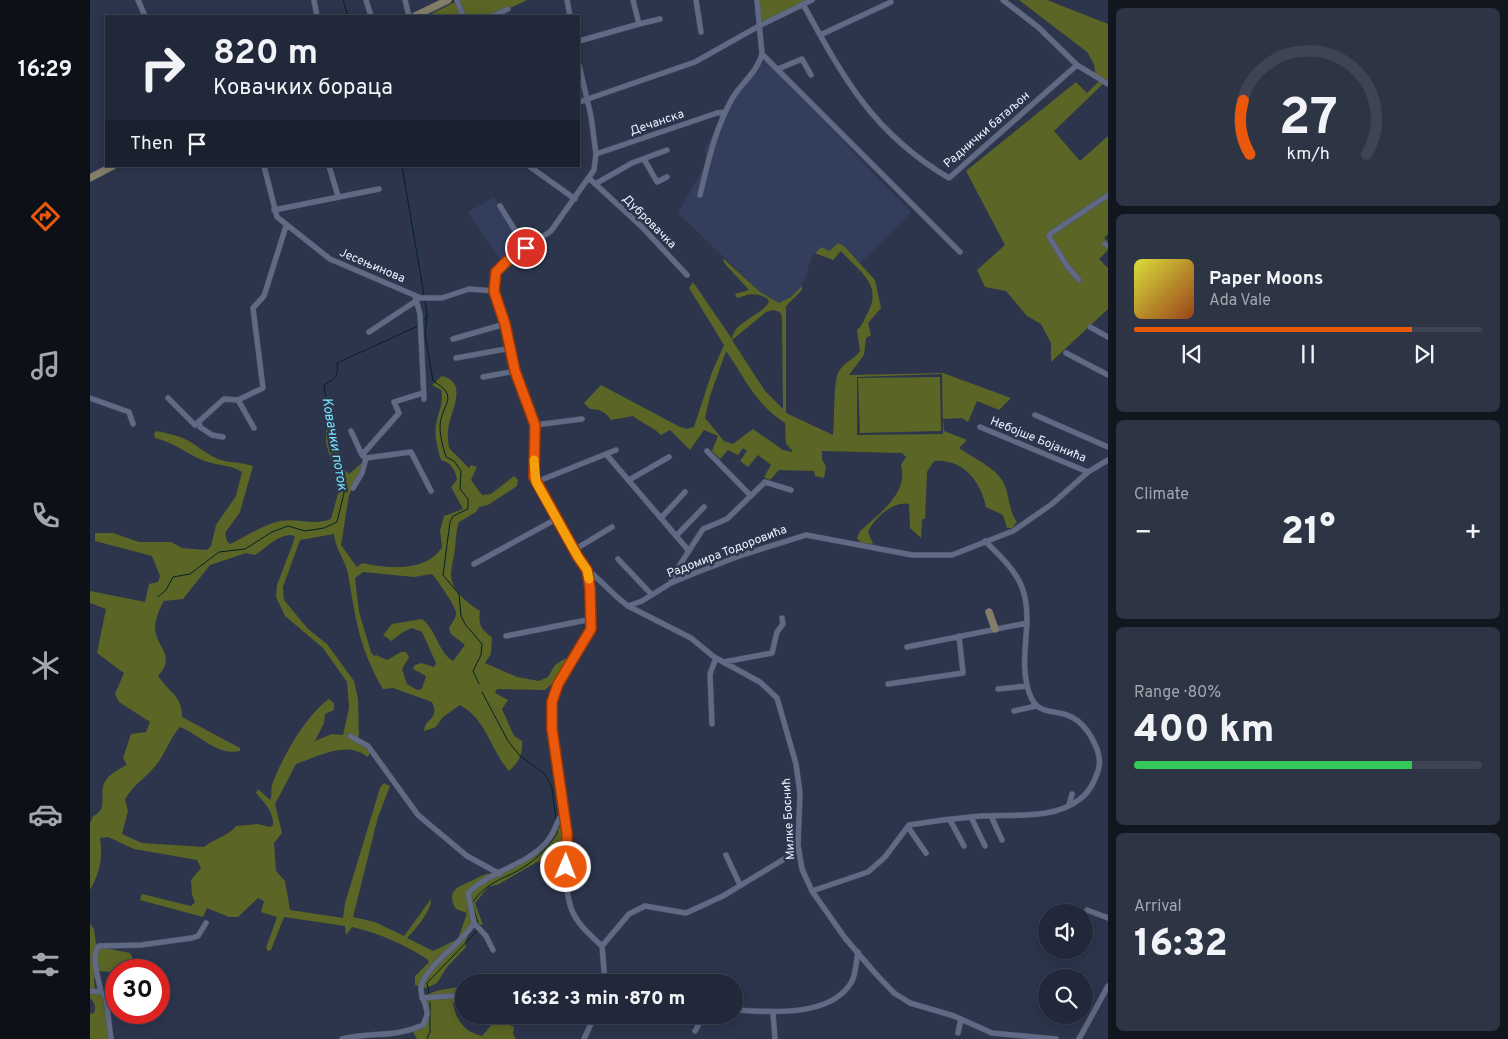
<!DOCTYPE html>
<html lang="en">
<head>
<meta charset="utf-8">
<style>
  body { margin:0; font-family:Overpass,sans-serif; background:#2d3444; color:#f1f3f6; height:100vh; display:flex; flex-direction:column; font-size:19px; white-space:nowrap }
  * { box-sizing:border-box; margin:0 }
  p { font-size:16px; color:#a2a6ae }
  .icon { flex:none; width:28px; height:28px; fill:none; stroke:currentColor; stroke-width:2; stroke-linecap:round; stroke-linejoin:round }
  .map { position:relative; flex:1; overflow:hidden }
  .drawer { display:flex; flex-direction:column; gap:8px; padding:8px; background:#12161f; width:400px }
  .drawer>* { flex:none }
  .hud { position:absolute; left:15px; top:15px; width:475px; height:152px; border-radius:0px; box-shadow:0 2px 12px #0003,0 0 0 1px #3e4453; background:#212839; color:#f1f3f6; overflow:hidden }
  .buttons { position:absolute; left:948px; top:904px; display:grid; gap:10px }
  .buttons a { display:grid; place-items:center; width:55px; height:55px; border-radius:50%; background:#212839; box-shadow:0 2px 12px #0003,0 0 0 1px #3e4453; font-size:25px }
  .speed { position:absolute; left:15px; top:959px; display:flex; gap:10px; font-size:25px; font-weight:700; text-align:center }
  .speed>* { display:grid; place-content:center; width:65px; height:65px; border-radius:50%; background:#212839; box-shadow:0 2px 12px #0003,0 0 0 1px #3e4453; line-height:1 }
  .speed .limit { border:8px solid #d22; background:#fff; color:#111 }
  .pin { position:absolute; display:grid; place-items:center; width:42px; height:42px; color:#fff; margin:-21px; border:2px solid #fff; border-radius:50%; box-shadow:0 1px 5px #0007 }
  .me { position:absolute; width:55px; margin:-28px; rotate:1deg; stroke-linejoin:round; filter:drop-shadow(0 0 4px #0008) }
  .turn { display:flex; align-items:center; gap:18px; height:105px; padding:0 25px; font-size:22px }
  .turn .icon { width:65px; height:65px; stroke-width:2.5 }
  .turn b { display:block; font-size:35px; line-height:42px }
  .then { display:flex; align-items:center; height:48px; padding:0 25px; background:#0003; gap:10px; font-size:19px }
  .big { font-size:38px; font-weight:800; line-height:1.1 }
  .drawer .card { flex:1; display:flex; flex-direction:column; justify-content:center; gap:8px; min-width:0; padding:0 18px; border-radius:8px; background:#2d3444 }
  .drawer .dial { align-items:center; gap:0 }
  .dial svg { height:130px; overflow:visible; fill:none; stroke:#3e4453; stroke-width:7; stroke-linecap:round; text-anchor:middle }
  .dial text { fill:#f1f3f6; stroke:none }
  .song { display:flex; align-items:center; gap:15px }
  .cover { width:60px; height:60px; border-radius:8px; background:linear-gradient(135deg,hsl(60 70% 55%),hsl(20 70% 35%)) }
  .played { height:5px; border-radius:2px; background:linear-gradient(90deg,#ea580c 80%,#3e4453 80%) }
  .keys { display:flex; justify-content:space-around; direction:ltr }
  .heat { display:flex; justify-content:space-between; align-items:center; font-size:28px; direction:ltr }
  .charge { height:8px; border-radius:4px; background:linear-gradient(90deg,#34c759 80%,#3e4453 0) }
  .trip { position:absolute; left:365px; top:974px; width:288px; height:50px; border-radius:25px; background:#212839; box-shadow:0 2px 12px #0003,0 0 0 1px #3e4453; font-weight:800; line-height:50px; text-align:center }
  main { display:flex; flex:1; min-height:0 }
  .tabs { display:flex; flex-direction:column; width:90px; justify-content:space-around; align-items:center; background:#0d1017; color:#a2a6ae }
  .tabs .icon { width:35px; height:35px }
  .tabs .current { color:#ea580c }
  .tabs b { font-size:22px; color:#f1f3f6 }
  .map>svg:first-child { display:block }
  .built { fill:#333e5c }
  .green { fill:#5b6525; fill-rule:evenodd }
  .lines { fill:none; stroke-linecap:round; stroke-linejoin:round }
  .stream { stroke:#002228; stroke-width:1 }
  .street-casing { stroke:#4d5367; stroke-width:6 }
  .secondary-casing { stroke:#4d5367; stroke-width:8 }
  .street { stroke:#606a84; stroke-width:5 }
  .secondary { stroke:#847d6a; stroke-width:7 }
  .route-casing { stroke:#983908; stroke-width:12 }
  .route { stroke:#ea580c; stroke-width:9 }
  .slow { stroke:#f59e0b; stroke-width:9 }
  .labels { text-anchor:middle; dominant-baseline:central; stroke-width:5; stroke-linejoin:round; paint-order:stroke }
  .street-label { font-size:12px; fill:#ecf1fd; stroke:#2c354c }
  .water-label { font-size:14px; font-style:italic; fill:#73e5fa; stroke:#2c354c }
</style>
</head>
<body>
<main>
<nav class="tabs">
<b>16:29</b>
<svg class="icon current" aria-label="directions" viewBox="0 0 24 24"><path d="M12 3l9 9-9 9-9-9zM9 14v-3h6M13 9l2 2-2 2"/></svg>
<svg class="icon" aria-label="music" viewBox="0 0 24 24"><path d="M9 18V5l10-2v13"/><circle cx="6" cy="18" r="3"/><circle cx="16" cy="16" r="3"/></svg>
<svg class="icon" aria-label="phone" viewBox="0 0 24 24"><path d="M5 4h4l2 5-3 2q2 4 5 5l2-3 5 2v4C11 20 4 13 5 4z"/></svg>
<svg class="icon" aria-label="climate" viewBox="0 0 24 24"><path d="M12 3v18M4 7l16 10M4 17L20 7"/></svg>
<svg class="icon" aria-label="car" viewBox="0 0 24 24"><path d="M5 17H2v-5l4-1 3-4h7l3 4 3 1v5h-3M9 17h6M6 11h13"/><circle cx="7" cy="17" r="2"/><circle cx="17" cy="17" r="2"/></svg>
<svg class="icon" aria-label="filters" viewBox="0 0 24 24"><path d="M4 7h16M4 17h16"/><circle cx="9" cy="7" r="2"/><circle cx="15" cy="17" r="2"/></svg>
</nav>
<div class="map">
<svg width="1018" height="1039" viewBox="0 0 1018 1039">
  <rect width="100%" height="100%" fill="#2c354c"/>
  <path class="built" d="M675,60L821,212L769,264L754,246L748,243L739,251L727,250L722,257L712,286L701,297L689,304L670,292L588,213L618,160L614,150L635,112Z
    M404,197L436,248L413,264L378,212Z"/>
  <path class="green" d="M369,0H437L403,16H337Z
    M667,0H722L669,26Z
    M929,0H957L1018,24V82L1005,73L1004,64L997,52Z
    M1010,80L1013,84L964,131L990,161L1018,136V234L1014,238L1018,242V250L1009,259L1018,268V309L961,362V343L951,324L937,316L916,291L895,287L887,270L915,245L876,171L986,82L997,93Z
    M748,243L754,246L785,280L791,308L778,323L781,335L776,338L774,355L759,375L853,373L921,398L909,410L887,401L878,422L872,418L853,419L854,431L877,440L869,448C884,459 911,469 916,489C920,501 919,511 927,522L922,528H917L913,515L896,507C890,480 873,459 844,461L837,472L835,519H832L831,538L820,528L819,504C804,500 783,519 778,532L783,544L771,543L767,538L770,531C788,514 819,494 811,465L816,457L812,453L732,451V459L736,467L734,478L725,476L724,471L689,470L680,480L674,477L681,465L668,455L658,467L650,461L657,451L653,448L648,455L638,450L630,459L622,451L628,436L614,430L600,450L580,430L571,435C562,426 553,424 543,416L521,420C516,412 509,409 500,409L494,403L511,385L590,427L597,429L604,427L622,372L634,345L599,288L603,282L642,339C643,322 671,316 679,302L677,298C664,292 660,294 647,298L645,294L659,290L635,264L633,260L634,259L670,292L689,303L701,297L712,286V290L696,306V413L743,435C745,420 743,385 748,373C753,362 764,360 770,351L767,330C772,326 774,320 777,314C794,284 769,272 751,251L743,260L725,253L731,247L739,251ZM683,310L690,312L692,317L693,409L675,391L642,340L676,312ZM636,351C656,379 664,403 695,423L696,444L702,450V452L693,450L663,429L643,444L634,441L615,418L620,396ZM852,374L853,434L767,435V377Z
    M352,376C377,382 363,407 359,424C357,432 358,440 359,448L379,468L381,465L387,467L381,480L392,495L401,494L424,476L428,480L427,486L398,505L389,507L386,512L369,522C366,531 366,539 365,549C364,556 362,564 361,572C360,590 376,602 390,611C388,624 391,630 402,637L401,654L395,663L427,677L449,681L458,677L465,665L476,658L477,670L455,690L407,689L405,693L418,700L412,709L424,736L432,741C433,754 429,762 419,771C400,749 397,720 370,705L353,717L346,727L334,731C335,717 350,720 342,702L303,688L293,689C269,648 266,620 258,574C256,561 245,549 244,534L210,540L193,587L194,600L218,629L237,644L264,681L268,699L269,743L280,752L278,757C256,740 230,756 206,764L185,804L192,833L184,843L186,871L195,881L200,910L253,918L255,903L290,788L294,783L300,786L288,817L263,917L285,922L314,936L341,899C342,910 325,930 317,938L343,951L368,939L377,913L366,909C355,891 368,887 381,881C394,875 394,872 410,874L457,842L470,827L477,833L475,856L447,862L409,884L398,887L385,903L393,925L384,923L375,942L376,947L357,967L347,983L336,988L325,985V976L339,962L337,959C313,944 289,933 262,927L256,935L255,926L194,917L181,950L178,951L176,948L187,917L171,912L174,901L168,898L148,917H139L117,908L113,917L50,900L52,894L101,906L105,902L102,895L101,880L111,868L107,860L44,849L18,837L10,838C13,858 10,872 0,890V823L3,816C20,809 7,792 16,780C21,773 29,769 37,765L33,758L41,734L56,732L60,722L29,702L25,694L34,673L7,653L16,609L0,603V591L55,602L59,584L68,582L70,576L62,556L5,541V533H23L49,542H81L92,548L117,550L121,546L126,525L146,496L152,472C141,465 130,466 118,462C100,457 87,443 65,438L64,434L66,431C76,433 87,435 97,440C108,446 116,454 128,459C139,463 151,462 163,466L150,512L135,533L137,541L140,544C154,537 177,523 191,521C210,518 222,526 241,519L249,490L236,443V430L241,428L254,469L259,474L272,463L275,465L259,495L251,545L267,567L272,563C298,569 337,572 352,547L350,530L354,516L373,509L361,487L367,480C365,470 362,463 351,460C348,450 344,436 346,425C348,411 354,404 351,390L342,385ZM200,535L205,536L203,543L187,585L186,597L195,616L233,648L257,682L259,708L253,735L242,734L225,741L234,723L235,714L244,710V703L239,699C217,714 193,756 183,782C180,788 183,794 180,800L168,789L166,793C174,802 184,812 183,825L180,827L168,824L146,826C137,837 125,838 114,847L52,843L32,834L38,811L35,799C45,783 56,778 67,764C76,752 80,738 90,727C111,735 126,756 150,751V748L92,717C93,697 78,691 68,676C87,655 66,648 65,628C65,620 70,607 74,601L93,599L120,565L156,553L165,555C178,547 184,537 200,535ZM273,572L324,577L342,574C347,579 366,607 366,613C366,619 362,622 359,628L361,634L375,645L363,661C348,652 346,629 332,619L302,624L293,635L301,641L313,632L322,628L332,632L346,663L344,667L331,663L325,665L323,669L336,676L332,689L327,690L317,684L312,669L319,657L316,652H311L297,660L286,655L284,656L281,652L269,612L265,578Z
    M850,377L851,431L770,433L768,378Z
    M0,924L4,929L6,944L10,947L40,953L45,963V970H26V974L23,970L19,972L9,971L4,979L5,989L17,1002L21,1039H0V1014L4,1013C6,1007 5,1002 0,998Z
    M374,986V1000L363,1003C366,1021 375,1032 392,1036L403,1023L409,1021L424,1027L423,1034L426,1039H327L323,1032C339,1021 337,1016 332,998C343,989 361,989 374,986Z"/>
  <g class="lines">
    <path class="stream" d="M253,0L258,16
      M312,166L334,295
      M337,316L335,334L343,381C371,397 351,404 350,426C350,437 353,447 356,457L364,461L371,471L370,489L378,499V509L363,516L360,522L353,575L369,594L371,616L375,624L392,644L391,655L383,671L389,684
      M333,321L337,316L335,299
      M68,597L76,590L83,577L100,574L129,552L155,549L182,532L198,526L215,531L234,528L247,522L254,493L252,478L244,457L234,385C245,379 249,376 247,363L328,326
      M392,692L418,741L430,756L455,774L462,788L466,820
      M389,926L382,903C399,879 415,880 437,865C449,857 459,845 467,834V829
      M339,993L337,983L388,930
      M337,1039L340,1032V1002"/>
    <g class="street-casing">
      <path id="street" d="M48,0L55,16
        M224,0L227,16
        M276,0L281,16
        M315,0L319,16
        M367,0L373,16
        M477,0L480,16
        M606,0L611,32
        M667,0L672,54L870,252
        M913,0L948,27L987,65L1018,84
        M713,4C754,79 783,133 859,178L987,65
        M403,16L418,9
        M549,24L570,19
        M730,35L801,2
        M489,41L549,24L543,0
        M489,65L501,116L506,154L504,170L461,231L410,266L404,277V291L415,324L425,371L445,425L443,471L446,482L492,564L527,597L538,606L601,638L624,657L670,682L687,698L706,764L710,793L708,845L712,869L722,891L755,938L785,973L804,993L820,1003L864,1016L902,1033L966,1039
        M688,69L712,59L721,75
        M489,102L605,62L669,26L722,0
        M506,154L627,113L635,112
        M554,159L567,182L577,177
        M174,166L187,217L240,259L331,298H352L379,289L404,291
        M239,166L248,196
        M439,166L485,199
        M500,179L552,227L597,275
        M505,184L542,163L577,150
        M610,195C618,162 625,129 642,99C651,83 667,73 672,54
        M410,206L436,248
        M184,210L289,189
        M1015,244L1018,246
        M989,280L977,266L959,237L960,234L1018,195
        M325,296L330,314L334,399
        M1000,327L1018,337
        M279,332L326,301
        M363,339L415,324
        M976,353L1018,375
        M366,358L421,348
        M393,377L425,371
        M333,393L304,402L309,413L272,455L276,458L321,452L341,491
        M0,398L39,412L43,424
        M78,398L105,425L134,399L148,400L173,388L163,308L174,296L196,226
        M148,400L164,428
        M945,415L1018,447
        M109,421L110,427L122,435L133,437
        M445,425L492,419
        M890,427L998,472
        M261,431L272,455
        M617,451L661,496
        M516,454L599,551
        M539,480L579,457
        M446,482L526,450
        M263,488L272,473L276,458
        M571,518L595,492
        M586,536L614,507
        M484,550L522,527
        M528,559L562,595
        M384,564L468,518
        M497,570C500,587 507,614 501,630C491,655 469,674 463,700C456,732 472,777 475,810C477,842 471,876 481,908C486,923 501,936 512,946L515,982
        M581,583L582,577L613,529L637,519L675,482L701,490
        M538,606L552,601L581,583L605,573L652,555L716,535L822,555H862L923,531L962,504L998,472L1018,460
        M416,636L502,619
        M817,647L937,623
        M634,662L682,653L687,632L693,624L692,618
        M798,684L873,673L869,636
        M908,689L937,686
        M924,711L946,706
        M622,724L620,674L626,658
        M260,736L278,746L328,815L377,856L410,874
        M979,805L982,794
        M901,816L912,840
        M881,817L895,846
        M860,820L874,846
        M818,827L836,853
        M636,855L650,885
        M722,891L778,872L795,857L819,825C843,821 867,818 891,816C922,814 964,820 990,799C999,793 1005,780 1008,771C1014,755 1000,731 988,721C967,704 945,723 937,685C933,669 935,653 936,636C941,588 929,574 895,541
        M997,910L1018,918
        M384,923L396,936L403,950
        M512,946L539,914L555,906L596,913L633,896L709,850
        M0,991L11,992L16,998L21,1039
        M11,992C9,980 0,956 9,946L51,945L102,938L108,936L116,923
        M332,998L374,995
        M644,1010C678,1012 739,1018 761,983C766,975 766,961 768,952
        M683,1013L685,1039
        M481,1015L500,1022
        M605,1031L614,1015
        M868,1033L871,1019
        M252,1039C284,1031 302,1039 333,1025C334,1022 337,1017 337,1014C337,1003 328,994 332,983C341,962 371,944 384,923L378,893C400,871 435,866 456,843C465,833 467,819 475,809
        M494,1039L505,1015
        M989,1039L1018,986"/>
    </g>
    <g class="secondary-casing">
      <path id="secondary" d="M325,16L358,0
        M0,178L23,166
        M899,612L905,629"/>
    </g>
    <use href="#street" class="street"/>
    <use href="#secondary" class="secondary"/>
  </g>
  <g class="lines">
    <g class="route-casing">
      <path id="route" d="M436,248L417,261L406,272L404,291L415,324L425,371L445,425L444,477L488,557L497,570L500,588L501,629L468,684L462,702V729L477,833L476,867"/>
    </g>
    <use href="#route" class="route"/>
    <path class="slow" d="M444,460L446,482L488,557L497,570L499,579"/>
  </g>
  <g class="labels">
    <g class="street-label">
      <text transform="translate(567 123) rotate(-19)">Дечанска</text>
      <text transform="translate(897 130) rotate(-41)">Раднички батаљон</text>
      <text transform="translate(559 222) rotate(45)">Дубровачка</text>
      <text transform="translate(282 266) rotate(23)">Јесењинова</text>
      <text transform="translate(948 440) rotate(22)">Небојше Бојанића</text>
      <text transform="translate(637 552) rotate(-21)">Радомира Тодоровића</text>
      <text transform="translate(699 819) rotate(-93)">Милке Боснић</text>
    </g>
    <g class="water-label">
      <text transform="translate(244 444) rotate(80)">Ковачки поток</text>
    </g>
  </g>
</svg>
<div class="buttons">
<a><svg class="icon" aria-label="sound" viewBox="0 0 24 24"><path d="M4 9h4l5-4v14l-5-4H4zM17 9q2 3 0 6"/></svg></a>
<a><svg class="icon" aria-label="search" viewBox="0 0 24 24"><circle cx="10" cy="10" r="6"/><path d="M15 15l6 6"/></svg></a>
</div>
<div class="speed"><div class="limit">30</div></div>
<div class="pin" style="left:436px;top:248px;background:#d93025"><svg class="icon" aria-label="arrive" viewBox="0 0 24 24"><path d="M6 21V4h12l-3 4 3 4H6"/></svg></div>
<svg class="me" style="left:476px;top:867px" viewBox="-20 -20 40 40"><circle r="17" fill="#ea580c" stroke="#fff" stroke-width="3"/><path d="M0-11L8 9 0 5-8 9z" fill="#fff"/></svg>
<div class="trip">16:32 · 3 min · 870 m</div>
<div class="hud">
<div class="turn"><svg class="icon" aria-label="right" viewBox="0 0 24 24"><path d="M7 20v-9h11M14 6l5 5-5 5"/></svg><div><b>820 m</b>Ковачких бораца</div></div>
<div class="then">Then<svg class="icon" aria-label="arrive" viewBox="0 0 24 24"><path d="M6 21V4h12l-3 4 3 4H6"/></svg></div>
</div>
</div>
<section class="drawer">
<div class="card dial"><svg viewBox="0 0 100 80">
<path d="M14 69A42 42 0 1 1 86 69"/>
<path d="M14 69A42 42 0 0 1 10 36" stroke="#ea580c"/>
<text x="50" y="56" font-size="32" font-weight="700">27</text>
<text x="50" y="72" font-size="11">km/h</text>
</svg></div>
<div class="card">
<div class="song"><i class="cover"></i><div><b>Paper Moons</b><p>Ada Vale</p></div></div>
<div class="played"></div>
<div class="keys"><svg class="icon" aria-label="previous" viewBox="0 0 24 24"><path d="M18 5L8 12l10 7zM5 5v14"/></svg><svg class="icon" aria-label="pause" viewBox="0 0 24 24"><path d="M8 5v14M16 5v14"/></svg><svg class="icon" aria-label="next" viewBox="0 0 24 24"><path d="M6 5l10 7-10 7zM19 5v14"/></svg></div>
</div>
<div class="card"><p>Climate</p>
<div class="heat"><a>−</a><b class="big">21°</b><a>+</a></div>
</div>
<div class="card"><p>Range · 80%</p><b class="big">400 km</b><div class="charge"></div></div>
<div class="card"><p>Arrival</p><b class="big">16:32</b></div>
</section>
</main>
</body>
</html>
